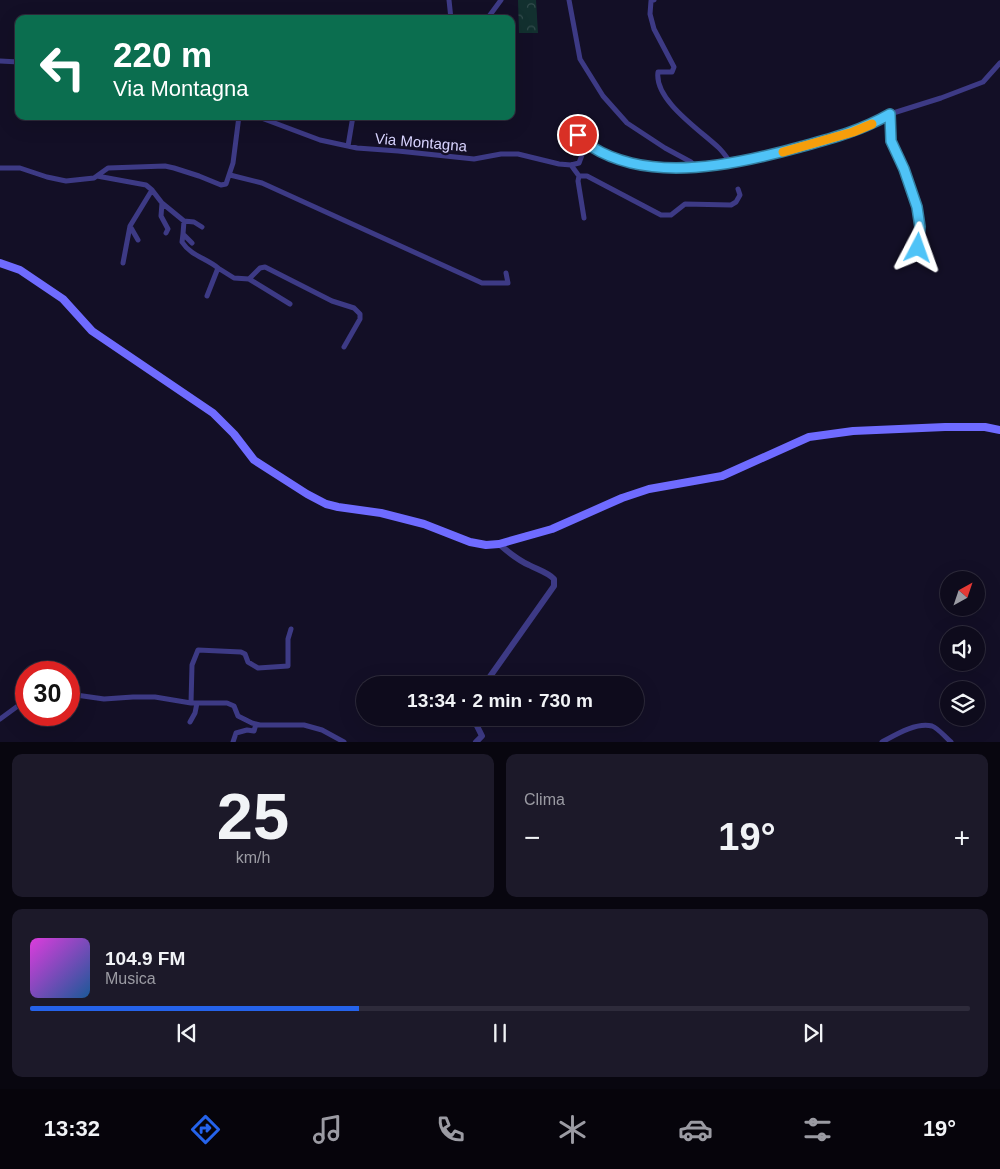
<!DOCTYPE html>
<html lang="it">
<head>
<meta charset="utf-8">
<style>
  body { margin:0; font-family:Arial,sans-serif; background:#1c1929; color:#f1f3f6; height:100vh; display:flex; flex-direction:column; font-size:19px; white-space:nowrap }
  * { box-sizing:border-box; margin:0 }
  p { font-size:16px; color:#9b9ba3 }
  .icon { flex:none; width:28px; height:28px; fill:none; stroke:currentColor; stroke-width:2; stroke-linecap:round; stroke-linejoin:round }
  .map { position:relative; height:742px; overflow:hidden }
  .side { display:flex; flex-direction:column; gap:12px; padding:12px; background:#08060f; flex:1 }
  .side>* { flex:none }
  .hud { position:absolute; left:15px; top:15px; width:500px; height:105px; border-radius:10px; box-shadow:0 5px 20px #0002,0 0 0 1px #2e2b3b; background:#0b6e4f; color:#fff; overflow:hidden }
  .needle { width:32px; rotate:40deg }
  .controls { position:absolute; left:940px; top:571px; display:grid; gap:10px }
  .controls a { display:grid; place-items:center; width:45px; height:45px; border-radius:50%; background:#0e0b1c; box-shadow:0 5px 20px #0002,0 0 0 1px #2e2b3b; font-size:25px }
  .speed { position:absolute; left:15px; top:661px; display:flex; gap:10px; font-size:25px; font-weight:700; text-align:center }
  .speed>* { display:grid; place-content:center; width:65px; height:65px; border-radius:50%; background:#0e0b1c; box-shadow:0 5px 20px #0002,0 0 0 1px #2e2b3b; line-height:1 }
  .speed .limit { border:8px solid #d22; background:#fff; color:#111 }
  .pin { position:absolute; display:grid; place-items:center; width:42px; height:42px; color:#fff; margin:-21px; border:2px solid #fff; border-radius:50%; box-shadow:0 1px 5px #0007 }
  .me { position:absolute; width:55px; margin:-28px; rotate:4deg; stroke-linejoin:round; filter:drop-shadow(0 0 4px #0008) }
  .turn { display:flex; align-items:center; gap:18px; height:105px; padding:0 15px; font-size:22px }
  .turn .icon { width:65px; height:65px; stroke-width:2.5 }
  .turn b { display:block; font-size:35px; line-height:42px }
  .big { font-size:38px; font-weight:600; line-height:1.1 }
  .side .card { flex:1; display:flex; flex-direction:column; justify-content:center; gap:8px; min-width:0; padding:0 18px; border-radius:10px; background:#1c1929 }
  .side .dial { align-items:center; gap:0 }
  .dial b { font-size:65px; line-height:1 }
  .song { display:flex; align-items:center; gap:15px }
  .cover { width:60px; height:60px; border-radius:8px; background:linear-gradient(135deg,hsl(300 70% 55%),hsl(210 70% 35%)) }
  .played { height:5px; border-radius:2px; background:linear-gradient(90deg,#2563eb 35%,#2e2b3b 35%) }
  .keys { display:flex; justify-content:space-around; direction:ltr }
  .heat { display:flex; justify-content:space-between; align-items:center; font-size:28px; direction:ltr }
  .side .tiles { flex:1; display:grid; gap:12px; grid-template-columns:1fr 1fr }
  .card:last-child { grid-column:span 2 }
  .trip { position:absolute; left:356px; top:676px; width:288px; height:50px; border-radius:25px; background:#0e0b1c; box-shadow:0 5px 20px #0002,0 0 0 1px #2e2b3b; font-weight:600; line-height:50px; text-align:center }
  .dock { display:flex; height:80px; justify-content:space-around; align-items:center; background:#06040b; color:#9b9ba3 }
  .dock .icon { width:35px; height:35px }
  .dock .active { color:#2563eb }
  .dock b { font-size:22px; color:#f1f3f6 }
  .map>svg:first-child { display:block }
  .forest { fill:url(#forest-crowns) }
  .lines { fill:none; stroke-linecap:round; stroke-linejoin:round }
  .minor { stroke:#3d3a85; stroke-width:5 }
  .tertiary { stroke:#3d3a85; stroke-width:6 }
  .secondary { stroke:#6f6bff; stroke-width:8 }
  .route-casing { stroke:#337fa1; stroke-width:12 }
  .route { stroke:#4fc3f7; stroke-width:9 }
  .slow { stroke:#f59e0b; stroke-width:9 }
  .labels { text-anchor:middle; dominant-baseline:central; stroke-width:5; stroke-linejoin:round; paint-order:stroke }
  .street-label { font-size:15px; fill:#d9d4ff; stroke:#130f26 }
</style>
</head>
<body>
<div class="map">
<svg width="1000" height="742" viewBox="0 0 1000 742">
  <defs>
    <pattern id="forest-crowns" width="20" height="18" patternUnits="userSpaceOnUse" patternTransform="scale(1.25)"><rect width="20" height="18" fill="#12302f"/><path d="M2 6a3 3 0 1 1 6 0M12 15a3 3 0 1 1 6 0" fill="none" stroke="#344d4e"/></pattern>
  </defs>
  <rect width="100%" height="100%" fill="#130f26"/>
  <path class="forest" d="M518,0H536L538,33H519Z"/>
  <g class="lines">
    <path class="minor" d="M449,0L451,19
      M569,0L580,59L603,96L627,123L665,148L691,162L695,166
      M654,0L651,1L650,14L654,29L674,67L672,72H658C654,100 700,130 719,148C724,153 727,158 731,163
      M487,19L501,0
      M0,61L19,62
      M890,114L891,141L911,187L919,216L920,240L915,257
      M256,116L320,140L357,148L398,151L474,159L501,154H518L559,164L571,165L579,163L582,155L573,137L578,135L592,147L630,163L662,168L731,163L763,157L853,132L890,114L941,98L983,82L1000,63
      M348,146L353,116
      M571,165L579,176H587L661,215H671L685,204L731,205L736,202L740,195L738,189
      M0,168H20L47,177L66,181L94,178L108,168L165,166L174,168L199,176L221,185L226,184L233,163L239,116
      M230,175L262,183L482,283H508L506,273
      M97,176L146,185L152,190L162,203L184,221L194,222L202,227
      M579,176L578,181L584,218
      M162,203L161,216L168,229L166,233
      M184,221L183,234L192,243
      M183,234L182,242C191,256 206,258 218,268L207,296
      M138,240L130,226L152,190
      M123,263L130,226
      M218,268L234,278L249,279L260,268L265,267L332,301L354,308L360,314V319L344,347
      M249,279L290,304
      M69,694L104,699L133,697H155L191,703H227L234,706L238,716L252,723L260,725H304L322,730L344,742
      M191,703L192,665L198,650L241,652L245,654L248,662L258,668L288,666V639L291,629
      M0,719L26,700
      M190,722L195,713L197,703
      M233,742L236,733L247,730L254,731L256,724
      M882,742C895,735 916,722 932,726C938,728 945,737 951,742"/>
    <path class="tertiary" d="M484,685L554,586V579C547,572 538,570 529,565C518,560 508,552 499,544
      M473,718L482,736L476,742"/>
    <path class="secondary" d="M0,263L20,270L63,299L92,331L213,413L234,434L254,460L307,494L326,504L338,507L381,513L424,524L470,542L486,545L499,544L552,529L622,498L649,489L722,476L809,437L853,431L945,427H985L1000,430"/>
  </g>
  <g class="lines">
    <g class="route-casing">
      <path id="route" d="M578,135C583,138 587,143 592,147C603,154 619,160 631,163C684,176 749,161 800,147C833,138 860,131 890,114L891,141L904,169L917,207L920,227L918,248"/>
    </g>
    <use href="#route" class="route"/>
    <path class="slow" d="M783,152L853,132L872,124"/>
  </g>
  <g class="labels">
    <g class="street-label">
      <text transform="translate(421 142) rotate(5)">Via Montagna</text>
    </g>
  </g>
</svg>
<div class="controls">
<a><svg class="needle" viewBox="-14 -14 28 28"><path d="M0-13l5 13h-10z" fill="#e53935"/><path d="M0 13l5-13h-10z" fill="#9b9ba3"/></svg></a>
<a><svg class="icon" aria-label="sound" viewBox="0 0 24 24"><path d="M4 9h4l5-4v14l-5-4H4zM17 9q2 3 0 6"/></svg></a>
<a><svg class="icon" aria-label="layers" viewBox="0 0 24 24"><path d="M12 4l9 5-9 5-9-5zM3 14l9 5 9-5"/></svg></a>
</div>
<div class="speed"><div class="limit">30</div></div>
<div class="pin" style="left:578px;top:135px;background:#d93025"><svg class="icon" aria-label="arrive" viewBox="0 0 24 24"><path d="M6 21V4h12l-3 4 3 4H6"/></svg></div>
<svg class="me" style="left:918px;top:248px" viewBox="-20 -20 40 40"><path d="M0-17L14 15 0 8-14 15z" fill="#4fc3f7" stroke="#fff" stroke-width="4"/></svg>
<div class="trip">13:34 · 2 min · 730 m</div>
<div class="hud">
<div class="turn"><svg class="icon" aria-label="left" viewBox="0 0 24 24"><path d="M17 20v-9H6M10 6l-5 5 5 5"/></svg><div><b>220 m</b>Via Montagna</div></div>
</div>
</div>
<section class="side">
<div class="tiles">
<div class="card dial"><b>25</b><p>km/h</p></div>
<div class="card"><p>Clima</p>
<div class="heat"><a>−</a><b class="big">19°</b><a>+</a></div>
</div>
<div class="card">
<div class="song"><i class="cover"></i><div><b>104.9 FM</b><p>Musica</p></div></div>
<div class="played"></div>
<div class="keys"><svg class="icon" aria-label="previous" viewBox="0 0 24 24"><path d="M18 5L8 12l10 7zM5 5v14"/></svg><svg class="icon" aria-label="pause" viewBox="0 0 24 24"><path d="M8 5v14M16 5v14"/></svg><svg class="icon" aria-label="next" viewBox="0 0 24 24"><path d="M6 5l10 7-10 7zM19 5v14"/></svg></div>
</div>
</div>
</section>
<nav class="dock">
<b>13:32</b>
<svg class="icon active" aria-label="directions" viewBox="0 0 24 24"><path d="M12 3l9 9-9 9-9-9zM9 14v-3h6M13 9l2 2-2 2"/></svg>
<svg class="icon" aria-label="music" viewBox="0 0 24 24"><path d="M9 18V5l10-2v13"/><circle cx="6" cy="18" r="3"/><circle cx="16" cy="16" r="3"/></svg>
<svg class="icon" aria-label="phone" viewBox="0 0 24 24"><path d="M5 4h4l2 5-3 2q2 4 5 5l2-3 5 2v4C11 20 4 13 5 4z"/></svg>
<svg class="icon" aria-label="climate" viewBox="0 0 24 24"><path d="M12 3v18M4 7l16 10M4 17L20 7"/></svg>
<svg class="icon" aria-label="car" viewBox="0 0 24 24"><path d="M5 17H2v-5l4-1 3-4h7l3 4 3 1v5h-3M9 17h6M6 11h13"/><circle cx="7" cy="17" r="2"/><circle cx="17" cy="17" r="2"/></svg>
<svg class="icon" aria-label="filters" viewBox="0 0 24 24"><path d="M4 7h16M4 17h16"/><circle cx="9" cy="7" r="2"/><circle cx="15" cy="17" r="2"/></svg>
<b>19°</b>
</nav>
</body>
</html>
